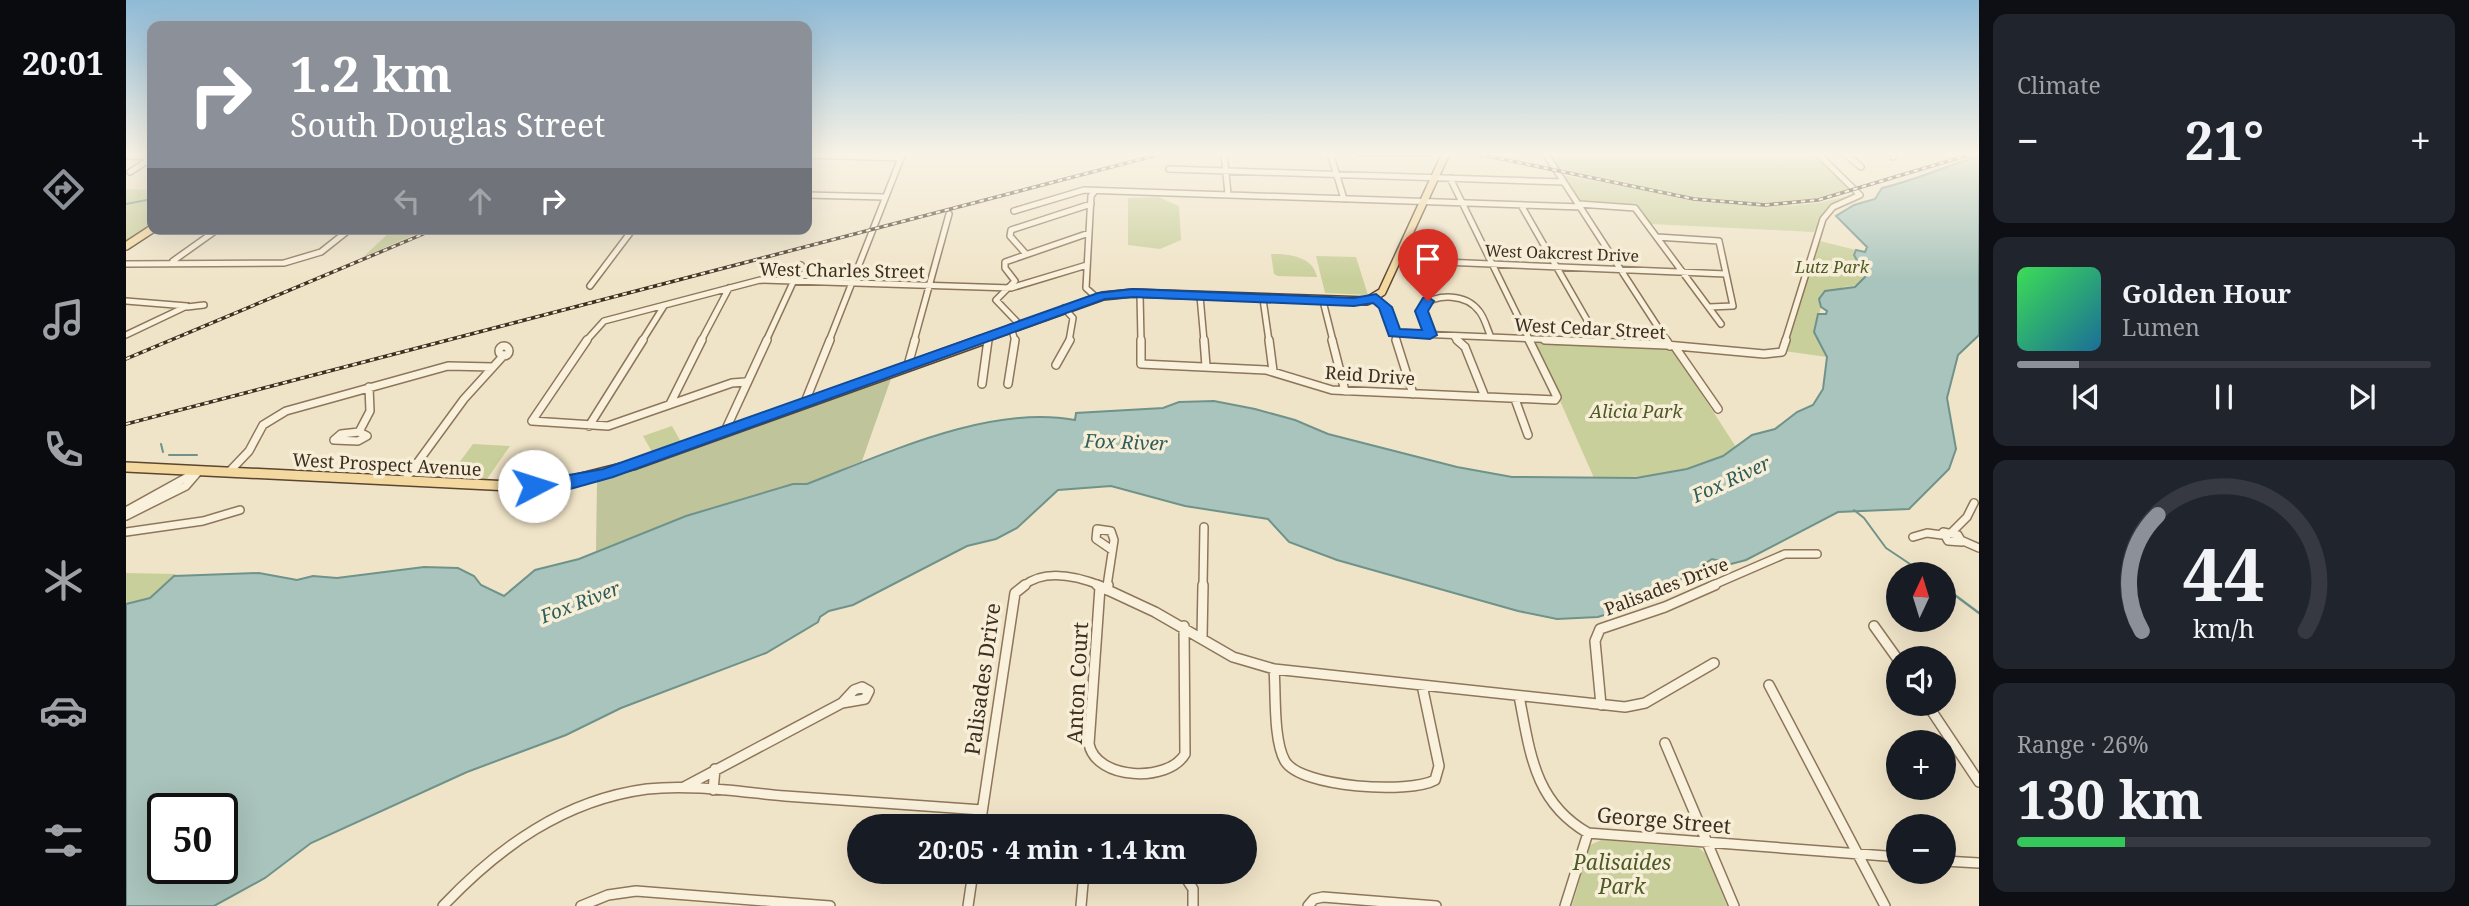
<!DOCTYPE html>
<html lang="en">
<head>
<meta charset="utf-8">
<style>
  body { margin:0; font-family:"Noto Serif",serif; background:#20242c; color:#f1f3f6; height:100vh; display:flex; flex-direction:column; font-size:26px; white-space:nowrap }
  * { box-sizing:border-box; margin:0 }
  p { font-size:23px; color:#9ea1a6 }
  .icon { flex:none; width:38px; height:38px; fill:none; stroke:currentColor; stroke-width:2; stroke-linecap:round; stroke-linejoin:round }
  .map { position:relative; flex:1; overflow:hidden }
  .panel { display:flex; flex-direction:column; gap:14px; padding:14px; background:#0d0f14; width:490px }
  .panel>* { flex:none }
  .banner { position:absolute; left:21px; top:21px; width:665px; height:214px; border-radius:14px; box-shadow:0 7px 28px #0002; background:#8c9099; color:#fff; overflow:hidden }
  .needle { width:46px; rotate:4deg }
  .fabs { position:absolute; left:1760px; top:562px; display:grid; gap:14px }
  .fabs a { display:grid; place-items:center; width:70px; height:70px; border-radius:50%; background:#171b24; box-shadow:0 7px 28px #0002; font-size:35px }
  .speed { position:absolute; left:21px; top:793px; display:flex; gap:14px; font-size:35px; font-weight:700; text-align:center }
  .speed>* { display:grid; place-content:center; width:91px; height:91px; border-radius:50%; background:#171b24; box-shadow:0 7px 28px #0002; line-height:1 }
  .speed .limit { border:4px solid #111; border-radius:10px; background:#fff; color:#111 }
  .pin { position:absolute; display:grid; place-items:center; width:60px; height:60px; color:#fff; margin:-72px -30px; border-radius:50% 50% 50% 0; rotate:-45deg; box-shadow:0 0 7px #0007 }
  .pin .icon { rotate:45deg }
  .me { position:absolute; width:77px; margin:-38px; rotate:85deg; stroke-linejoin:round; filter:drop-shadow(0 0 5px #0008) }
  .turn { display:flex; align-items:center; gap:24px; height:147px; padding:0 28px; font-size:32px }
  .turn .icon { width:91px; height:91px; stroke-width:2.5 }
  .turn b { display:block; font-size:49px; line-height:60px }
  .lanes { display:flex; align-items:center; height:66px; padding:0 28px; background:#0003; justify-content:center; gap:35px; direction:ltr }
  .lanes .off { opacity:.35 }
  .big { font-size:52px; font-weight:700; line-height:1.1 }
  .panel .tile { flex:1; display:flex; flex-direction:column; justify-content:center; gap:10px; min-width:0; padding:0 24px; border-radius:14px; background:#20242c }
  .panel .dial { align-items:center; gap:0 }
  .dial svg { height:182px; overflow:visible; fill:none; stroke:#363941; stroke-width:7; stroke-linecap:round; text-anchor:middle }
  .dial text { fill:#f1f3f6; stroke:none }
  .song { display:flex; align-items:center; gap:21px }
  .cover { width:84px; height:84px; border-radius:10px; background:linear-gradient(135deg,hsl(130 70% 55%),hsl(200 70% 35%)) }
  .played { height:7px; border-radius:4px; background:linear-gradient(90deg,#8c9099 15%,#363941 15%) }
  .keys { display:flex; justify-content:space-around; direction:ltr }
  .heat { display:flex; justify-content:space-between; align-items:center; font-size:38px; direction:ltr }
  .charge { height:10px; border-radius:5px; background:linear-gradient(90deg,#34c759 26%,#363941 0) }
  .trip { position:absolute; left:721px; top:814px; width:410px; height:70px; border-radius:35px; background:#171b24; box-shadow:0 7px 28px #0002; font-weight:700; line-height:70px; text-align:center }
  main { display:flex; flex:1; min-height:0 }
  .dock { display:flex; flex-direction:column; width:126px; justify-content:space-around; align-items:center; background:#090b0e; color:#9ea1a6 }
  .dock .icon { width:49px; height:49px }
  .dock .current { color:#8c9099 }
  .dock b { font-size:32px; color:#f1f3f6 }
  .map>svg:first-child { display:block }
  .green { fill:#c9cf9b }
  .cemetery { fill:#bfc49a }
  .water { fill:#a9c4bc; stroke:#6f938a; stroke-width:2; fill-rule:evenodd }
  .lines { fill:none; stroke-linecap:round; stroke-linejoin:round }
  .stream-far1 { stroke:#6f938a; stroke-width:2 }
  .stream { stroke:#6f938a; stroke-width:2.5 }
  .minor-far2-casing { stroke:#8d765c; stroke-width:8 }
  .minor-far1-casing { stroke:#8d765c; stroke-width:10 }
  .minor-casing { stroke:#8d765c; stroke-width:12 }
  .major-far1-casing { stroke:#5b4430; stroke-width:10 }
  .major-casing { stroke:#5b4430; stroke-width:12 }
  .minor-far2 { stroke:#faf1dc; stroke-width:5 }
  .minor-far1 { stroke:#faf1dc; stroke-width:7 }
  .minor { stroke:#faf1dc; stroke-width:9 }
  .major-far1 { stroke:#f3d9a0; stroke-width:7 }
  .major { stroke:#f3d9a0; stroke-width:9 }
  .rail-casing { stroke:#3d2e20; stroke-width:3.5 }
  .rail { stroke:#f7eed8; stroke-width:2; stroke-dasharray:4.5; stroke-linecap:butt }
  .route { fill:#1a73e8; stroke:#114b97; stroke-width:2 }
  .labels { text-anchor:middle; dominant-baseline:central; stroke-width:7; stroke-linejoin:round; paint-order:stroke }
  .far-street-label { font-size:16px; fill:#3d2e20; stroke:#f7eed8 }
  .far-park-label { font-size:16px; font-style:italic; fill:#4d5a26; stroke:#f7eed8 }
  .street-label { font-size:18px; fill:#3d2e20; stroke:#f7eed8 }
  .park-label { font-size:18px; font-style:italic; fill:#4d5a26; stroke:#f7eed8 }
  .water-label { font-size:19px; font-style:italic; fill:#2f5d5a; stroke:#f7eed8 }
  .near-street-label { font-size:21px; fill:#3d2e20; stroke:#f7eed8 }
  .near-park-label { font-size:21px; font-style:italic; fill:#4d5a26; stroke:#f7eed8 }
</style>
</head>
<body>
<main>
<nav class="dock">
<b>20:01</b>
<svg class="icon current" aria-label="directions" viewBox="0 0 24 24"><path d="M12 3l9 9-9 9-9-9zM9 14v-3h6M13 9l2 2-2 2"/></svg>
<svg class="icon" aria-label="music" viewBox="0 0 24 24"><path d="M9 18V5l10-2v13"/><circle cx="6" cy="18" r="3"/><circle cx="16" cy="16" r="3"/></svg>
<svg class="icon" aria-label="phone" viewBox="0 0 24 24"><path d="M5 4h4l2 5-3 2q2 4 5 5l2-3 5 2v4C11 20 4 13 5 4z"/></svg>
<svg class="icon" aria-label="climate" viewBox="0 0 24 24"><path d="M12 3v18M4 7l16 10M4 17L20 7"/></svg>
<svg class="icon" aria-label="car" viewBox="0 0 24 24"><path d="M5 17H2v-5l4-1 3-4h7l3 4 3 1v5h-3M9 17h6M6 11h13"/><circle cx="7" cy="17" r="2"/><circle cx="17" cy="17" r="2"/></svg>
<svg class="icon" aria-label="filters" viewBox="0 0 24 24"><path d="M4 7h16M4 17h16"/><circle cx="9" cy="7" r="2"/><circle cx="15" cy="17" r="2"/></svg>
</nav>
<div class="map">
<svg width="1853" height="906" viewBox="0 0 1853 906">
  <rect width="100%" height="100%" fill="#f0e4c8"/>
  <path class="green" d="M1429,153H1467L1468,159H1474L1470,153H1688L1726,190L1660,206L1692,203L1731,194L1700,209L1688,232L1524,224L1509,206L1453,202L1436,175L1504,187L1506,184L1432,168L1425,158H1433Z
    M0,189L26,190V227L0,244Z
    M1032,197L1053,206L1055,240L1034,249L1002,245V198Z
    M267,229H302L237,257L265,231Z
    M1690,240L1730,250L1735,268L1743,273L1732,285L1718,287L1693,299L1695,307L1688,332L1701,357L1658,351Z
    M1145,254C1163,254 1187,256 1191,277L1152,276L1148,274Z
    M1190,256L1230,257L1242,295L1199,293Z
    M1408,342L1546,348L1610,447C1570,475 1516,478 1468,478Z
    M546,426L555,442L526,452L517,436Z
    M347,444L384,446L361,479L324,475Z
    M0,573L50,574L24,598L0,604Z
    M1475,840L1573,848L1580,854L1601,906H1446L1464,845Z"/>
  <path class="cemetery" d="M767,373L736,461L680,484H667L560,516L470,551L471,481Z"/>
  <path class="water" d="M1853,156V335L1832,355L1821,398L1830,449L1823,469L1783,509L1712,512L1620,560L1605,564L1586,559L1521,601L1472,617L1431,619L1392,611L1211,560L1163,542L1142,519L1059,506L985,486L932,490L891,528L870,539L841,546L727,605L703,611L694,617L692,622L640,653L495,708L440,735L341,772L185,843L139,878L88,906H0V604L24,598L48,576L133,573L171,580L187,576L211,578L298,567L332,568L348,576L355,585L378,596L409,570L453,559L560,516L667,484H681C759,454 864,404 949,420L950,413L1037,408L1053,402L1088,401L1129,409L1169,420L1202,434L1331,467L1386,477L1510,478L1561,469L1597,456L1626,435L1649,429L1671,412L1687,405L1697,389L1701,357L1688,332L1692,314H1700L1701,311L1695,307L1693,299L1699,291L1729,287L1743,273L1735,268L1728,255L1730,250L1739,252L1741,247L1710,216L1728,205L1749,199L1756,188C1790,180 1820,166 1853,156ZM96,808V868H37V808Z"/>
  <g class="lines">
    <path class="stream-far1" d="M0,204L26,199
      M35,444L37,452
      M43,455H71
      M1728,510L1738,518L1760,548L1799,574"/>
    <path class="stream" d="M1818,587L1853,613"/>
    <g class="minor-far2-casing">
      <path id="minor-far2" d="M1098,153L1102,194
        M1204,153L1218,199
        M1233,153H1302
        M1419,153L1541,341
        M1718,153L1735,167
        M1767,153V157
        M681,155L775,158
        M0,156L26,157
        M1043,169L1438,182
        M4,172L26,158
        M1324,178L1404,341
        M968,192L965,196L960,288L970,297
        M681,195L759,197
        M1453,204L1509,208L1595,324
        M1395,205L1473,341
        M888,211L958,190L1455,207
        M1531,237L1593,241L1607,306L1583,307
        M899,253L884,236L885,230L965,204
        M1271,260L1600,274
        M47,261L92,229
        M0,264L158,263L195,252L224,229
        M464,286L507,229
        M1014,294L1015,341
        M1074,296L1078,341
        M1250,298L1260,307L1271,341
        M1137,299L1143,341
        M0,301L61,306L0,335
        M1197,301L1207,341
        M61,307L78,305
        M938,308L947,318L943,341
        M893,324L870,300L889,281L879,268V262L963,233
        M885,327L889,341
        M1268,333L1459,341
        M1304,335L1296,306C1312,293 1340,294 1353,311C1359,318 1361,329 1365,337
        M1328,337L1333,341
        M460,341L478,321L634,280L885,288L961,265
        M516,341L538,306
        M575,341L603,288
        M640,341L675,265
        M703,341L777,153
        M788,341L823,214
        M861,341L862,336
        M1659,341L1697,219L1707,207L1734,195L1691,153"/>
    </g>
    <g class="minor-far1-casing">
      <path id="minor-far1" d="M461,340L406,421L482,426L606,383L619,382
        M1015,340V364L1140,370L1206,390L1429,400L1431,397L1403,340
        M1078,340L1080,366
        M1143,340L1147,371
        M1206,340L1219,391
        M1270,340L1287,394
        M1331,340L1339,347L1359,397
        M1419,340L1540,345L1638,354L1656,352L1660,340
        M1472,340L1473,342
        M1540,340L1544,346
        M373 351a5 5 0 1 1 10 0a5 5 0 1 1-10 0Z
        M1549,347L1592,409
        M782,365L789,340
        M930,365L944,340
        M856,384L862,340
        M882,384L889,340
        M1389,399L1402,435
        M679,402L704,340
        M544,404L576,340
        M463,426L517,340
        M599,431L641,340
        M233,432L241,436L232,441L208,440L215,434Z
        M233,432L244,411L243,387
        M103,472L123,451L137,425L160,411L322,366L367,367
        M278,481L338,399L378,355
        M0,511L72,471
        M0,516L60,486L73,471
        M0,532L77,521L114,510
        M1817,532L1832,535L1836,542L1822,541Z
        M1826,532L1841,517L1848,503
        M1787,537L1801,533L1816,535
        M1837,541L1853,548
        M897,586C919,568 951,576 976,586
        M981,586L988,540L985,531L971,529L970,539L986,550
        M1077,586L1078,527
        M1585,586L1659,554H1691"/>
    </g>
    <g class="minor-casing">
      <path id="minor" d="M971,585L1029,612L1107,657L1148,669L1499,707L1519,703L1588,663
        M974,587L963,744C970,780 1042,783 1059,754L1058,626
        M981,590L982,585
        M1748,626L1773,661
        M1076,638L1077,585
        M1148,669C1150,693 1147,740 1159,761C1175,788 1284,794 1309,780L1313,766L1296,685
        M1643,685L1759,906
        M736,687L743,691L739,699L716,703L728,690Z
        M1393,696C1404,752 1408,802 1462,833L1773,857
        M1801,704L1853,782
        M1475,705L1469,641L1474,629L1539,607L1589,585
        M1539,743L1608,906
        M558,787L716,703
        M587,790L589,769
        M854,826L889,593L899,585
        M1818,861L1853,863
        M1056,872L1067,889V906
        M317,906C373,847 438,800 521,789C566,784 614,792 659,796C725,801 790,805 856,810
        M455,906L482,895L510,891L704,906
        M842,906L847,872
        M955,906L958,872
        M1182,906L1188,899L1197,897L1310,906
        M1439,906L1462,833"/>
    </g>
    <g class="major-far1-casing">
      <path id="major-far1" d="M0,246L26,229
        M851,341L977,296L1007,293L1241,301L1256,292L1320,153"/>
    </g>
    <g class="major-casing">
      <path id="major" d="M0,467L385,486L439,482L507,465L856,340"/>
    </g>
    <use href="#minor-far2" class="minor-far2"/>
    <use href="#minor-far1" class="minor-far1"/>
    <use href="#minor" class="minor"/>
    <use href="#major-far1" class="major-far1"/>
    <use href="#major" class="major"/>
    <g class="rail-casing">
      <path id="rail" d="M1347,153L1568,199L1639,205L1692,200L1849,153
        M0,359L309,229
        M0,424L1039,153"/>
    </g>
    <use href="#rail" class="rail"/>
  </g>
  <linearGradient id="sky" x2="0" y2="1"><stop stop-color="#8fbad6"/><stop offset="0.55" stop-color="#f8f3e6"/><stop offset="1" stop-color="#f8f3e6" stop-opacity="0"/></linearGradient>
  <rect width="1853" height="280" fill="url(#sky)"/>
  <path class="route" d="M1007,289L1228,298L1250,294L1266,307L1274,329L1296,330L1289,311L1297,298L1302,297L1308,301L1302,311L1311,335L1304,339L1263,336L1253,308L1247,303L1228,306L1007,297L979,299L487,477L444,489L408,492L400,486C405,480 464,472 477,469L972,293Z"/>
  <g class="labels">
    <g class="far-street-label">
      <text transform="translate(1436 253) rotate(2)">West Oakcrest Drive</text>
    </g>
    <g class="far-park-label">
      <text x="1706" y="267">Lutz Park</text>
    </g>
    <g class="street-label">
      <text transform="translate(716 270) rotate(1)">West Charles Street</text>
      <text transform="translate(1464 328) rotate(3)">West Cedar Street</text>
      <text transform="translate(1244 375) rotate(4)">Reid Drive</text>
      <text transform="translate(261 464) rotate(3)">West Prospect Avenue</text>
      <text transform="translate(1540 586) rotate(-21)">Palisades Drive</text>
    </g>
    <g class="park-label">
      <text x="1510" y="411">Alicia Park</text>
    </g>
    <g class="water-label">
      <text transform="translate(1000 442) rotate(2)">Fox River</text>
      <text transform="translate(1605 479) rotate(-25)">Fox River</text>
      <text transform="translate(454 602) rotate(-21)">Fox River</text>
    </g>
    <g class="near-street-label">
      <text transform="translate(856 679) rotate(-82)">Palisades Drive</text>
      <text transform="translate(951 683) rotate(-87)">Anton Court</text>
      <text transform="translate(1538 820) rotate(5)">George Street</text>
    </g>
    <g class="near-park-label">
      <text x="1496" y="862">Palisaides<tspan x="1496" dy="24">Park</tspan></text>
    </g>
  </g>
</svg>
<div class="fabs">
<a><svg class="needle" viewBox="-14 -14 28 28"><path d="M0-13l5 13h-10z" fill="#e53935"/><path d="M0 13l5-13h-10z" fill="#9ea1a6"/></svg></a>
<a><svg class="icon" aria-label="sound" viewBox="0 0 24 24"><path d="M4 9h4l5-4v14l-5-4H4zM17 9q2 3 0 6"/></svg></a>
<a>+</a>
<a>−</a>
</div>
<div class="speed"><div class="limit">50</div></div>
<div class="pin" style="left:1302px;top:301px;background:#d93025"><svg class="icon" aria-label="arrive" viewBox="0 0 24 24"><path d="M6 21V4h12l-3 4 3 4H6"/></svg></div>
<svg class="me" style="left:408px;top:486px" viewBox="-20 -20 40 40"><circle r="19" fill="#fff"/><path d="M0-13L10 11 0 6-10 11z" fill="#1a73e8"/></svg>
<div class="trip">20:05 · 4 min · 1.4 km</div>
<div class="banner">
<div class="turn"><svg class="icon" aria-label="right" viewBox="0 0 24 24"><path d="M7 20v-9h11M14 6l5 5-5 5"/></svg><div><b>1.2 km</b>South Douglas Street</div></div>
<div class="lanes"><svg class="icon off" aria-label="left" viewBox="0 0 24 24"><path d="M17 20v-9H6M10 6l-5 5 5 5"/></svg><svg class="icon off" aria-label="ahead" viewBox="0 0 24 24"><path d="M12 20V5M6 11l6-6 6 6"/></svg><svg class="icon" aria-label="right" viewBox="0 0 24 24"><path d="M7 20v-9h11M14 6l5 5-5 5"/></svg></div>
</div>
</div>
<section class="panel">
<div class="tile"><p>Climate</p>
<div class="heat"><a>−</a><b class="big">21°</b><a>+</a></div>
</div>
<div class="tile">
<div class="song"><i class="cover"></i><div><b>Golden Hour</b><p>Lumen</p></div></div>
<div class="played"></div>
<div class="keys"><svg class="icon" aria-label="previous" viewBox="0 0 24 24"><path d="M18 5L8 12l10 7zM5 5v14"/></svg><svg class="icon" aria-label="pause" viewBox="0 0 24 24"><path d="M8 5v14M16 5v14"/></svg><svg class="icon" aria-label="next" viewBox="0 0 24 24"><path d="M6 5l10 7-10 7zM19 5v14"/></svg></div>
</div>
<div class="tile dial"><svg viewBox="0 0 100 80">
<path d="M14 69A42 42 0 1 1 86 69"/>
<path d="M14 69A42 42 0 0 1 21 18" stroke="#8c9099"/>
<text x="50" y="56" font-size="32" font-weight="700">44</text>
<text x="50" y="72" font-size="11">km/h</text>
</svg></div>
<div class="tile"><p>Range · 26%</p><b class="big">130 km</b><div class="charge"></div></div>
</section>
</main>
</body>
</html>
